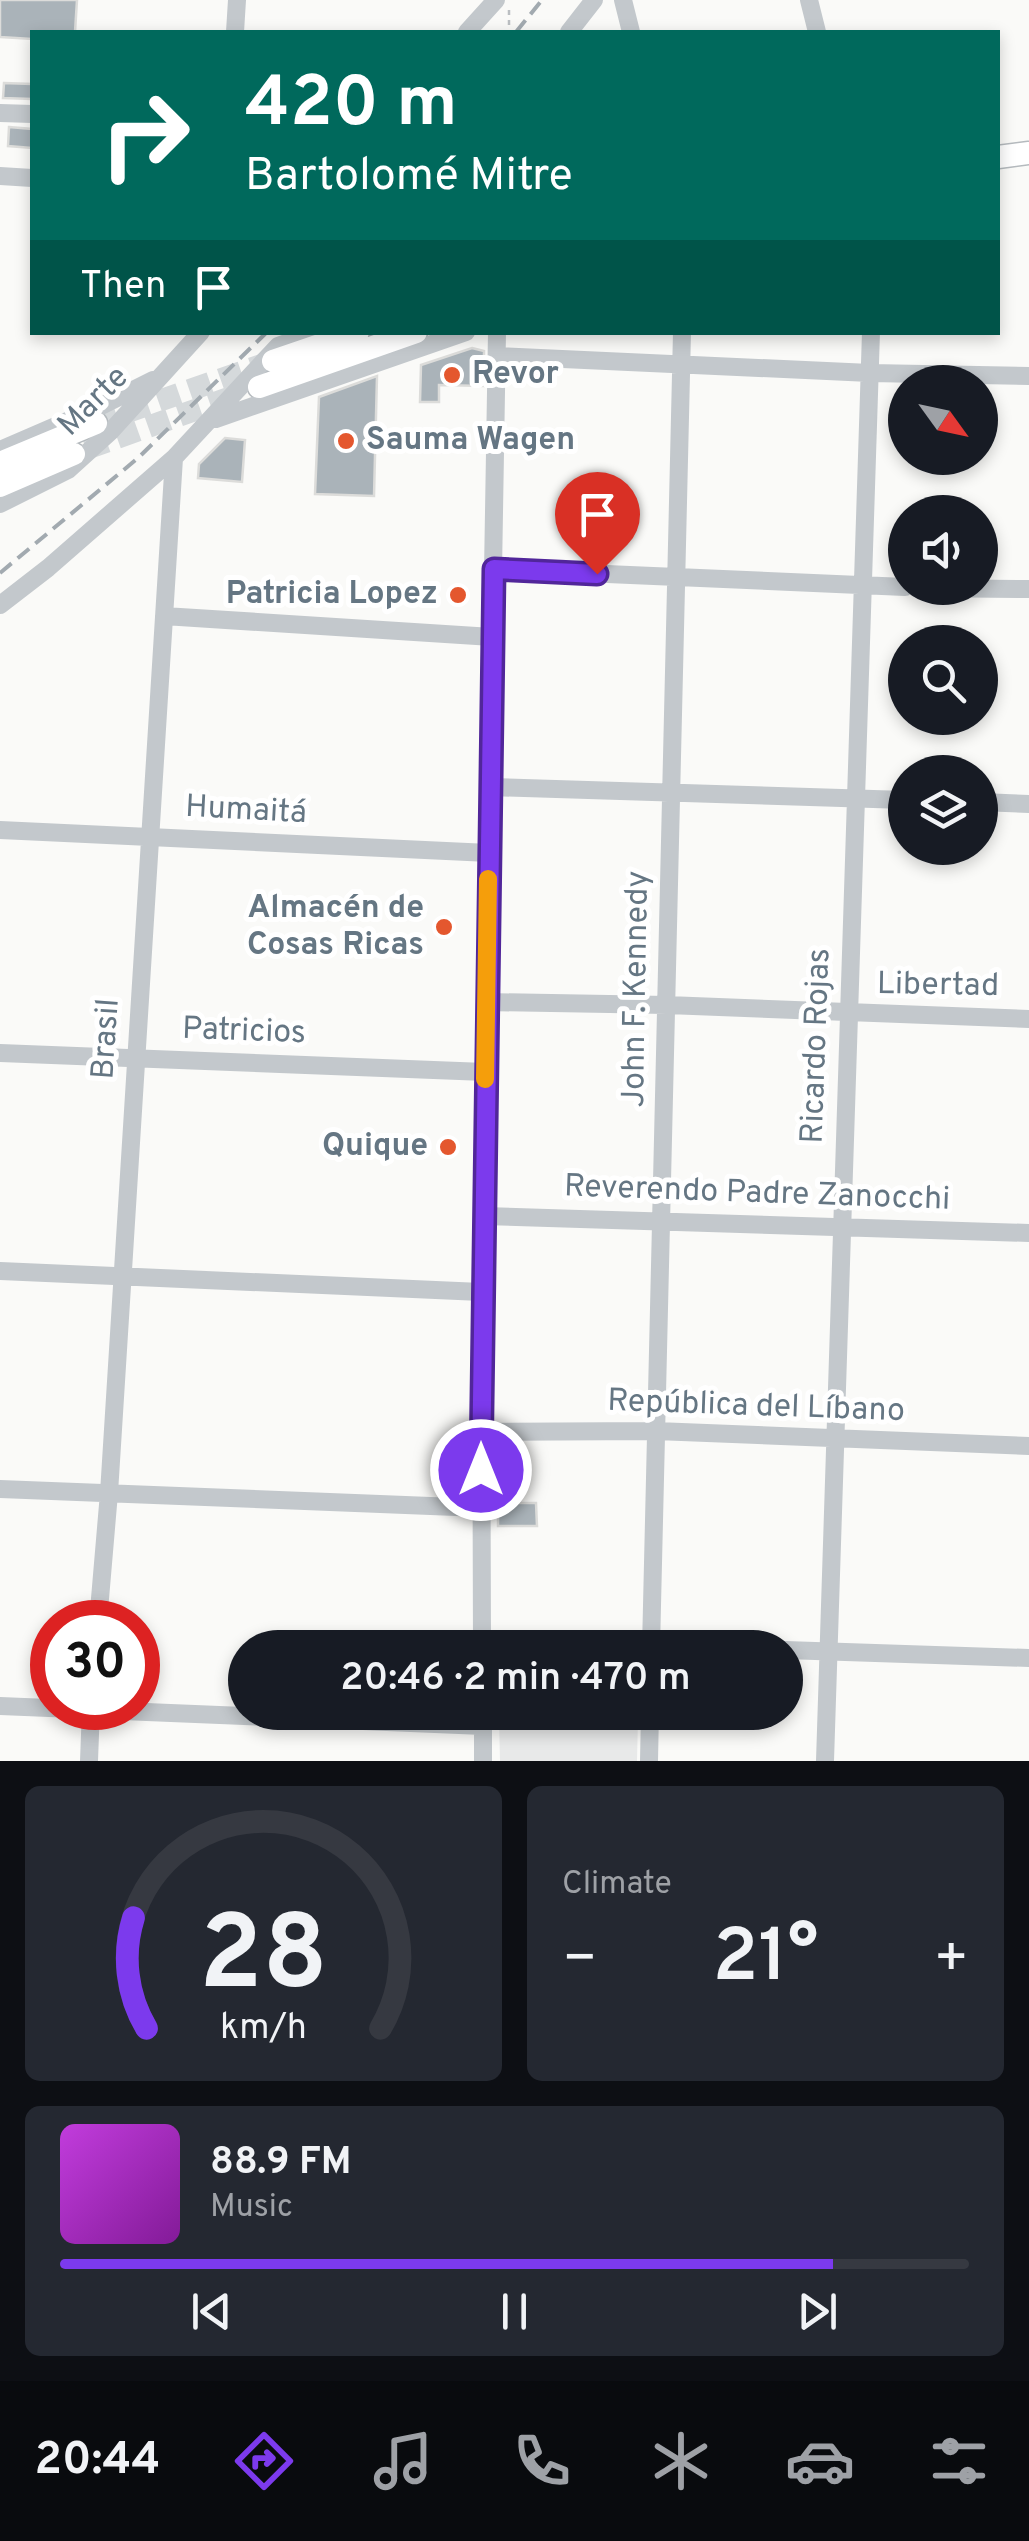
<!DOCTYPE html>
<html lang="en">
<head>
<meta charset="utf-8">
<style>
  body { margin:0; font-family:Overpass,sans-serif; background:#242831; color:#f1f3f6; height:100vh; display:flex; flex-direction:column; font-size:38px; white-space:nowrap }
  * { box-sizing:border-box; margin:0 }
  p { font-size:32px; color:#9ea1a6 }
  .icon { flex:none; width:55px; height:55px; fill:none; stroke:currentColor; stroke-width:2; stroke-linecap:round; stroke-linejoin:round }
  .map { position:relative; height:1761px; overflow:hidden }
  .drawer { display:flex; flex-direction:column; gap:25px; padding:25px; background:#0d0f14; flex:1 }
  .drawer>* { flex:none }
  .banner { position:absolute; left:30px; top:30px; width:970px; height:305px; border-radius:0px; box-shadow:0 5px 15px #0003; background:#00695c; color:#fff; overflow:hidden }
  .needle { width:65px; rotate:123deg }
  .tools { position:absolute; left:888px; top:365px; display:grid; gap:20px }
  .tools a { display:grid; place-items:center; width:110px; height:110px; border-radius:50%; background:#171b24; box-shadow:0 5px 15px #0003; font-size:50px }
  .speed { position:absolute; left:30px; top:1600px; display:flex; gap:20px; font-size:50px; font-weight:700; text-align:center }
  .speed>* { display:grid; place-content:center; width:130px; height:130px; border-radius:50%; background:#171b24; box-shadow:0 5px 15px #0003; line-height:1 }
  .speed .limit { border:15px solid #d22; background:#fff; color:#111 }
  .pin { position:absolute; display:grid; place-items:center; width:85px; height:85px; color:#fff; margin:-102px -42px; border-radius:50% 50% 50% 0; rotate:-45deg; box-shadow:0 0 10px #0007 }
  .pin .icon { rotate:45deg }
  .me { position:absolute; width:110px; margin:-55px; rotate:0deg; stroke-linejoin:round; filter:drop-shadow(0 0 8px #0008) }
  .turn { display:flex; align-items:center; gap:35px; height:210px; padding:0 50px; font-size:45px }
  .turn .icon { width:130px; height:130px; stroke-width:2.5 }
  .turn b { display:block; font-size:70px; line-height:85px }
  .then { display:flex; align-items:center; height:95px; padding:0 50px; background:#0003; gap:20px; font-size:38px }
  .big { font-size:75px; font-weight:600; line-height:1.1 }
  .drawer .tile { flex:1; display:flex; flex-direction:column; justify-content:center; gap:15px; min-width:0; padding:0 35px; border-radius:15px; background:#242831 }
  .drawer .dial { align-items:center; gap:0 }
  .dial svg { height:260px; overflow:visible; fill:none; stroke:#363941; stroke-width:7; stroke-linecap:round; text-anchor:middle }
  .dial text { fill:#f1f3f6; stroke:none }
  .song { display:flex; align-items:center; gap:30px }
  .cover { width:120px; height:120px; border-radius:15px; background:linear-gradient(135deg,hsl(290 70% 55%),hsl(290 70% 35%)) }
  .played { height:10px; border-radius:5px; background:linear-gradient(90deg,#7c3aed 85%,#363941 85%) }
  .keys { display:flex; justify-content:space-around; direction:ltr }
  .heat { display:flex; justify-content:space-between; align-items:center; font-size:55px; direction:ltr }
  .drawer .tiles { flex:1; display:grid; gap:25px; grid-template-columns:1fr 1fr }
  .tile:last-child { grid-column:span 2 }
  .trip { position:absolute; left:228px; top:1630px; width:575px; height:100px; border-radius:50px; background:#171b24; box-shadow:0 5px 15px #0003; font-weight:600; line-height:100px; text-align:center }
  .tab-bar { display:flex; height:160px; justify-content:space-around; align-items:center; background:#090b0e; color:#9ea1a6 }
  .tab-bar .icon { width:70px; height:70px }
  .tab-bar .on { color:#7c3aed }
  .tab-bar b { font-size:45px; color:#f1f3f6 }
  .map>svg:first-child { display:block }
  .built { fill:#e8e9e9 }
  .building { fill:#aab3b9; stroke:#dcdcda; stroke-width:2.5 }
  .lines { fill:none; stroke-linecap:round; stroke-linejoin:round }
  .major-tunnel { stroke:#d5d9db; stroke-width:22; stroke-dasharray:22 11; stroke-linecap:butt }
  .major-casing { stroke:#b5babe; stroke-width:25 }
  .path { stroke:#bbbfc2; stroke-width:2.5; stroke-dasharray:5 5; stroke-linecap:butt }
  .minor { stroke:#c3c8cc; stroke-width:18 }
  .major { stroke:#fff; stroke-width:22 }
  .rail { stroke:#a2aab0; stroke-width:4; stroke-dasharray:15 8; stroke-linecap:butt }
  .route-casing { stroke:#51269a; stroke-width:25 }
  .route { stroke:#7c3aed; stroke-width:18 }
  .slow { stroke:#f59e0b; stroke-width:18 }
  .poi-dot { fill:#e4572e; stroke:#fff; stroke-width:4 }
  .labels { text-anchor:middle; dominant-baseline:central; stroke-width:10; stroke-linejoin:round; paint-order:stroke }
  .poi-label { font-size:32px; font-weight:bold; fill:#657683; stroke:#fff; text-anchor:end }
  .street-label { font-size:32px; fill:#657683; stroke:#fff }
</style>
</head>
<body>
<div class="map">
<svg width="1029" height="1761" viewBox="0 0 1029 1761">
  <rect width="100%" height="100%" fill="#fafaf8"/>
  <path class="built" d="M638,1718L637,1761H500L499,1719Z"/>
  <path class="building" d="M0,0H77L75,32H32V39L0,37Z
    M4,83L32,84V99L3,98Z
    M9,127L32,129V148L8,146Z
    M472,348L484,351V386L439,385V402H420L421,365Z
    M377,376L374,496L315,494L319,397Z
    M225,438L245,440L242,482L198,478L199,464Z
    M498,1503H536L537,1526H498Z"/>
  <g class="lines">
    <path class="major-tunnel" d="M96,423L270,362
      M86,449L240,394"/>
    <g class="major-casing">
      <path id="major" d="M998,157L1029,153
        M273,361L358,332
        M259,387L416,332
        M0,463L96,423
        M0,486L74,454"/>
    </g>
    <path class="path" d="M509,10V32"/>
    <path class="minor" d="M623,0L631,32
      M809,0L817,32
      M235,32L237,0
      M467,32L496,0
      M569,32L594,0
      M0,113L32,114
      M0,176L32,178
      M497,356L870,373L1029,376
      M216,419L466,332
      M0,450L95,409L153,380
      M0,504L68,470L111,431L201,332
      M493,569L905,587
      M916,588L1029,589
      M0,605L48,568L174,458L278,346L317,332
      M164,616L492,637
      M490,787L905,800
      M980,802L1029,804
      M0,830L489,853
      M486,1002L667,1005L1029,1019
      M0,1053L485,1072
      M483,1216L1029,1233
      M0,1271L481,1292
      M481,1432L656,1431L1029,1446
      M0,1489L481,1508
      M98,1622L109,1493L174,458
      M482,1647L669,1648
      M482,1648L481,1292L497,332
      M651,1648L682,332
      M785,1650L1029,1658
      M0,1706L483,1726
      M483,1712V1761
      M89,1761L91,1708
      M649,1761L650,1712
      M825,1761L871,332"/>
    <use href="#major" class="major"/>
    <path class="rail" d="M516,32L542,0
      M0,573L138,458L267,332"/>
  </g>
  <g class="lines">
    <g class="route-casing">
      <path id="route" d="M481,1470L494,569L597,574"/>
    </g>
    <use href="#route" class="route"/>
    <path class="slow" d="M485,1079L488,879"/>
  </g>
  <g class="poi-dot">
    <circle cx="452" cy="375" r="10"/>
    <circle cx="346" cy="441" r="10"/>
    <circle cx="458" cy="595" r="10"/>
    <circle cx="444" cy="927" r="10"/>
    <circle cx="448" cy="1147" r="10"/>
  </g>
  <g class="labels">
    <g class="poi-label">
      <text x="472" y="375" text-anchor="start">Revor</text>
      <text x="366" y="441" text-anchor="start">Sauma Wagen</text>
      <text x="438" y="595">Patricia Lopez</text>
      <text x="424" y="909">Almacén de<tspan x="424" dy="37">Cosas Ricas</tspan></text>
      <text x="428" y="1147">Quique</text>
    </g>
    <g class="street-label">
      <text transform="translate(94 402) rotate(-45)">Marte</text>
      <text transform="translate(246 811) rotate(3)">Humaitá</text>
      <text transform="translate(938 986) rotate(1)">Libertad</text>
      <text transform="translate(637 989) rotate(-89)">John F. Kennedy</text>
      <text transform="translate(244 1032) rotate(2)">Patricios</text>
      <text transform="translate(107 1039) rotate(-86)">Brasil</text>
      <text transform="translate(817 1046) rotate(-88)">Ricardo Rojas</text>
      <text transform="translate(757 1194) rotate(2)">Reverendo Padre Zanocchi</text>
      <text transform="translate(756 1407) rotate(2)">República del Líbano</text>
    </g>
  </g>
</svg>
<div class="tools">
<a><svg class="needle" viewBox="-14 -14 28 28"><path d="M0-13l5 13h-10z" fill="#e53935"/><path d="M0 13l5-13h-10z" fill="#9ea1a6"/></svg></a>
<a><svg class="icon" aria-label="sound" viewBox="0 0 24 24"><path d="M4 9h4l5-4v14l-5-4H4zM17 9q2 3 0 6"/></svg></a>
<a><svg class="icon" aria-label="search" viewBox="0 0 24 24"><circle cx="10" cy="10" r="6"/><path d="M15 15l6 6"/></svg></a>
<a><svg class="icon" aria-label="layers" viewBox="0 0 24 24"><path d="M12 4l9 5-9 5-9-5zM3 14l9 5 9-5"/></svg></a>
</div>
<div class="speed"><div class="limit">30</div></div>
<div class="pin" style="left:597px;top:574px;background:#d93025"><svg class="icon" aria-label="arrive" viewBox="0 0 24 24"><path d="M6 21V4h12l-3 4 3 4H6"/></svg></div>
<svg class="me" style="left:481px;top:1470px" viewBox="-20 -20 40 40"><circle r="17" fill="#7c3aed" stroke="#fff" stroke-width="3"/><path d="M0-11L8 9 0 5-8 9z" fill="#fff"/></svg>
<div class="trip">20:46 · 2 min · 470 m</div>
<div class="banner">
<div class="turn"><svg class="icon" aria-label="right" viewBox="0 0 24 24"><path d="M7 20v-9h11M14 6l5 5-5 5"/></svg><div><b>420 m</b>Bartolomé Mitre</div></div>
<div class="then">Then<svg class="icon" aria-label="arrive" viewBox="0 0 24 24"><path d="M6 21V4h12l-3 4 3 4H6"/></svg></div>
</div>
</div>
<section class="drawer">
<div class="tiles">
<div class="tile dial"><svg viewBox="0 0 100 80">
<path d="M14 69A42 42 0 1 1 86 69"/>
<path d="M14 69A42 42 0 0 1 10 35" stroke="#7c3aed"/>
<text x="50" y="56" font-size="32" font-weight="700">28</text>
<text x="50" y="72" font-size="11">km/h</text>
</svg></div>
<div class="tile"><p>Climate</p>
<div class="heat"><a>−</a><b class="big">21°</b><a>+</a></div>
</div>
<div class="tile">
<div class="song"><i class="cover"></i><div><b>88.9 FM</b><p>Music</p></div></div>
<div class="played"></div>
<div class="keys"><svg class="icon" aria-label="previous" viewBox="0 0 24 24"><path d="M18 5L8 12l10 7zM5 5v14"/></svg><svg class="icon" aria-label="pause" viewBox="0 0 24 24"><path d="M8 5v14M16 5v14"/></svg><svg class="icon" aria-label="next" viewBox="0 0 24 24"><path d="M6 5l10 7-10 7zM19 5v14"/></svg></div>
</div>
</div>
</section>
<nav class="tab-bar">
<b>20:44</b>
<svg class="icon on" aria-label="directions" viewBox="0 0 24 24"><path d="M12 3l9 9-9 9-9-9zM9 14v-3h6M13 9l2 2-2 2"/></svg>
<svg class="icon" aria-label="music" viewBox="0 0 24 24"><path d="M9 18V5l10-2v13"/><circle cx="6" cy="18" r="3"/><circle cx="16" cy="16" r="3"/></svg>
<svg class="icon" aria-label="phone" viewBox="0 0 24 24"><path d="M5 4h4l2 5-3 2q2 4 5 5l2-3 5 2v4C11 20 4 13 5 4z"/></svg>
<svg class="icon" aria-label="climate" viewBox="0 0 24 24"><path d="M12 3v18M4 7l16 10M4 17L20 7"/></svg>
<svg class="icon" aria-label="car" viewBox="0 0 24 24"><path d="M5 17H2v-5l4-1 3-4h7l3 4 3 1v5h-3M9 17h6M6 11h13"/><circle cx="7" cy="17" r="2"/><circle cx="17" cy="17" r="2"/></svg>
<svg class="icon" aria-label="filters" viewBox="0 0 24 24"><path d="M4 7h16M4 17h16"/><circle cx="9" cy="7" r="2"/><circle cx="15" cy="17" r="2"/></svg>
</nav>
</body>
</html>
